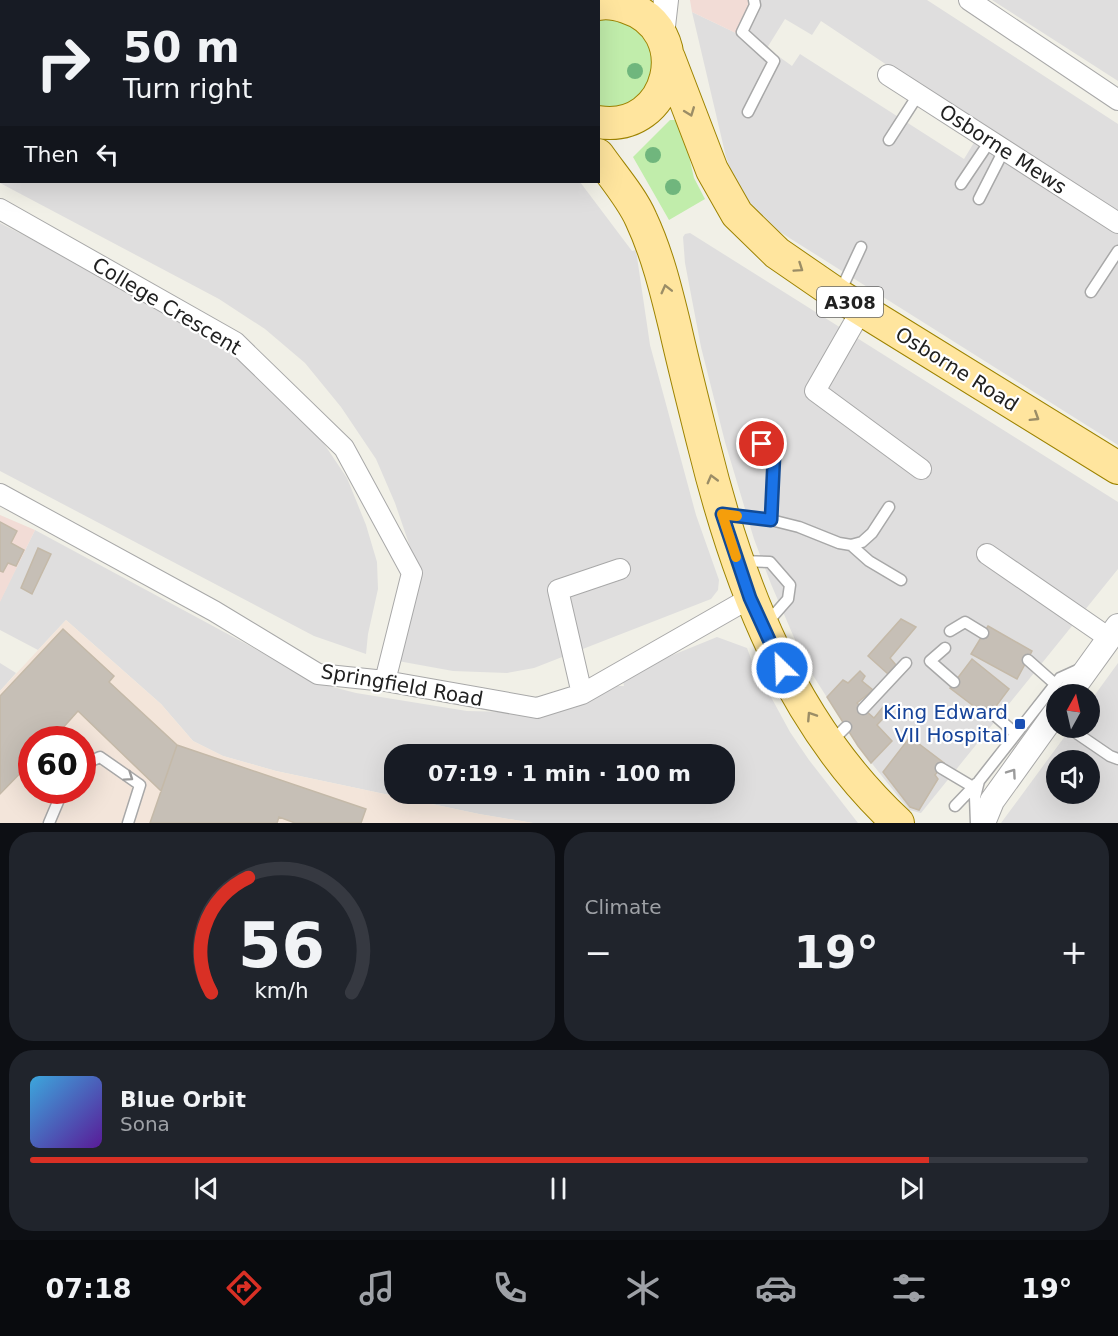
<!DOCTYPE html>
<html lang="en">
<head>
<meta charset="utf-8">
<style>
  body { margin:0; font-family:"DejaVu Sans",sans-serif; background:#20242c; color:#f1f3f6; height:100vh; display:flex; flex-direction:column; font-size:22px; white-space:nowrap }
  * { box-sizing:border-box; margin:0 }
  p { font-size:20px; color:#9ea1a6 }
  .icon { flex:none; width:33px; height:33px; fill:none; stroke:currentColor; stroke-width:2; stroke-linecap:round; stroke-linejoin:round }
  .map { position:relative; height:823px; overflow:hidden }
  .sheet { display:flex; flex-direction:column; gap:9px; padding:9px; background:#0d0f14; flex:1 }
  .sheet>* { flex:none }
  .guide { position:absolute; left:0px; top:0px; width:600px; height:183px; box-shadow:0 6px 24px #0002; background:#171b24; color:#f1f3f6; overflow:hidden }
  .needle { width:39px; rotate:8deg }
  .controls { position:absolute; left:1046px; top:684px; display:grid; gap:12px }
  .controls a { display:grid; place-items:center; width:54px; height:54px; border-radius:50%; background:#171b24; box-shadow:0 6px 24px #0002; font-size:30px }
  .speed { position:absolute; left:18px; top:726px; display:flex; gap:12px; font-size:30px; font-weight:700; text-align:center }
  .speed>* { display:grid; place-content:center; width:78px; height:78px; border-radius:50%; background:#171b24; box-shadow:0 6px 24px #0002; line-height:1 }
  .speed .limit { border:9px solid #d22; background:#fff; color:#111 }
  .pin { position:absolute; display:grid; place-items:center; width:51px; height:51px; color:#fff; margin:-26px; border:3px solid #fff; border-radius:50%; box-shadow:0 2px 6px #0007 }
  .me { position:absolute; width:66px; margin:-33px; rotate:336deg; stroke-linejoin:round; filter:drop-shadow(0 0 4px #0008) }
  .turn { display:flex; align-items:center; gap:21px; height:126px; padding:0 24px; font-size:27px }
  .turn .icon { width:78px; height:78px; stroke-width:2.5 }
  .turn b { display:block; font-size:42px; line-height:51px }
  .then { display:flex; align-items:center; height:57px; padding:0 24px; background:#0003; gap:12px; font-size:22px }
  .big { font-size:45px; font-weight:800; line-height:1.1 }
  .sheet .widget { flex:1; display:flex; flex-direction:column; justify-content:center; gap:9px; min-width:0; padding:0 21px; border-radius:24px; background:#20242c }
  .sheet .dial { align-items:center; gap:0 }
  .dial svg { height:156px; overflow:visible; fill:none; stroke:#363941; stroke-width:7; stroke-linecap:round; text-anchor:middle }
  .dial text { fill:#f1f3f6; stroke:none }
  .song { display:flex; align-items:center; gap:18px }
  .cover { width:72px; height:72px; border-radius:9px; background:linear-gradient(135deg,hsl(200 70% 55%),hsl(270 70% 35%)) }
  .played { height:6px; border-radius:3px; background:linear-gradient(90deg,#d93025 85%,#363941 85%) }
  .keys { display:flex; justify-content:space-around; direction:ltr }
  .heat { display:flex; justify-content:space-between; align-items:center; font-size:33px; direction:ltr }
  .sheet .tiles { flex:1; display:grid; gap:9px; grid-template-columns:1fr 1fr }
  .widget:last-child { grid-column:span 2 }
  .trip { position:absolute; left:384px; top:744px; width:351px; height:60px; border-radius:24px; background:#171b24; box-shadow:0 6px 24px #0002; font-weight:800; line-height:60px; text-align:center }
  .tab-bar { display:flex; height:96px; justify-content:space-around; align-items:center; background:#090b0e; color:#9ea1a6 }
  .tab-bar .icon { width:42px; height:42px }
  .tab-bar .on { color:#d93025 }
  .tab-bar b { font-size:27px; color:#f1f3f6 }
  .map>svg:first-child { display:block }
  .residential { fill:#dfdede; fill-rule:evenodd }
  .commercial { fill:#f2dcd6 }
  .military { fill:#f3e5da; fill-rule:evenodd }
  .grass { fill:#c1edab }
  .building { fill:#c6bfb6; stroke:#c4b9a8; stroke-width:1.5 }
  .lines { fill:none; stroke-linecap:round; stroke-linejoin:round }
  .service-casing { stroke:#a8a8a8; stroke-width:13 }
  .minor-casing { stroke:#a8a8a8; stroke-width:22 }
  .tertiary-casing { stroke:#a8a8a8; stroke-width:26 }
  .primary-casing { stroke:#9d8300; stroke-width:34 }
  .service { stroke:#fff; stroke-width:10 }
  .minor { stroke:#fff; stroke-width:20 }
  .tertiary { stroke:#fff; stroke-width:24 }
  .primary { stroke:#ffe59e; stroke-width:32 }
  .tree { fill:#70b67d }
  .oneway { stroke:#9b8d66 }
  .oneway2 { stroke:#9b9b9b }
  .route-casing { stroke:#114b97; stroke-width:15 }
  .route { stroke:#1a73e8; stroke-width:10 }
  .slow { stroke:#f59e0b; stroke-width:10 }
  .transit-dot { fill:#1a4fb4; stroke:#fff; stroke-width:2 }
  .labels { text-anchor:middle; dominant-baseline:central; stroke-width:4.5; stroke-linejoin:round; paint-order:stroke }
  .shield { fill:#fff; stroke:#646464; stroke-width:1.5 }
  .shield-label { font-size:18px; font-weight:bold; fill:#212121 }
  .street-label { font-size:20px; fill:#212121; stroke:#fff }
  .transit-label { font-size:20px; fill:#164399; stroke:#fff; text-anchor:end }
</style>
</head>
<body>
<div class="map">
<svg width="1118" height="823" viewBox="0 0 1118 823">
  <rect width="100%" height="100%" fill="#f1f0e7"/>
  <path class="residential" d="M0,0L273,1L2,2V182H580L632,251L636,250L650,345L696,515L719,580L718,590L711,599L534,668L507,673L453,671L398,661L417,567L395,503L376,459L341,407L305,363L265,329L219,299L0,183Z
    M752,0H927L1118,124V216L983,129L821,21L812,35L785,19L767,48L792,66L800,54L964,159L975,141L1064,196L1118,234V445L780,232L758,215L733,177L726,157L692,12L738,34Z
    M992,0H1118V81Z
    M0,223L197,325L259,368L302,411L347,478L366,525L377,562L378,589L368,634L366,654L314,636L0,471Z
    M690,233L1118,502V569L921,813L909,810L858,746L805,663L771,584L754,539L725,442L701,347L685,263L683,237L685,234Z
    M35,530L311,679L329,686L356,693L467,711L513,712L590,686H624L623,682L625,676L636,670L717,637L747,648L753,664L790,732L809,760L858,823H533L479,814L276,771L223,756L193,741L161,704L66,620L38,650L0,630V601ZM394,754H724V794H394Z
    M0,663L16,673L0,691Z
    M1118,663V823H1001L1071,728H1089V703ZM1056,760H1089V794H1056Z"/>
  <path class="commercial" d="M690,0H752L738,34L692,12Z
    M0,515L35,530L0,602Z"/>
  <path class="military" d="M66,620L161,704L193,741L223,756L276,771L479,814L533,823H0V691ZM32,740H82V790H32Z"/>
  <path class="grass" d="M609,14L654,34L655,95L599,114V16Z
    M670,120H677L682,126L694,178L705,199L669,220L633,157Z"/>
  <path class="building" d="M117,0H160L159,2Z
    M0,522L17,531L11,543L24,550L16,566L8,563L3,572L0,571Z
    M38,548L51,554L32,594L21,588Z
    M901,619L916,627L890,658L896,665L888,674L868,656Z
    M988,626L1032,651L1017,679L971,654Z
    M63,629L114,676L109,682L177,745L161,791L78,711L52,740H32V761L0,794V696Z
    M972,659L1009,689L988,717L950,688Z
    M860,671L865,676L862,681L873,690L857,703L874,718L883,707L889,712L877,725L892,741L871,763L858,746L827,697L843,680L848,683Z
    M910,737L944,763L935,775L938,779L919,810L910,807L883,772Z
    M177,745L366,809L361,823H295L279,817L277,823H150Z"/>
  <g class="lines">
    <g class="service-casing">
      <path id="service" d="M748,112L774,61L742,32L755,5L754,0
        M889,140L918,95
        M961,184L990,141
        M979,199L1004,150
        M840,292L861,247
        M1091,292L1118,251
        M750,432L774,455L771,520
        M728,515L771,520L799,527L839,543L851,545L862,542L872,533L889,507
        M851,545L869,561L901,580
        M740,561L770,562L790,585L788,599L766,624
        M950,631L965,622L983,633
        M945,648L930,661L954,682
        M1028,660L1055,684
        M863,709L906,663
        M991,712L1015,733
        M1069,728L1110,756L1118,759
        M831,742L846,727
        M82,765L100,757L140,785L128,823
        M941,768L973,787
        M955,806L977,783
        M49,823L63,790
        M976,823L975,797L979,781L1060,678L1082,668"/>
    </g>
    <g class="minor-casing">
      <path id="minor" d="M317,0L320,2
        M969,0L1118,100
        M888,75L1118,223
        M0,209L235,342L344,448L412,573L385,681
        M862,309L815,391L921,469
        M0,494L214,611L318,674L385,681L537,708L582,694L750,598
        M987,554L1109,638
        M582,694L558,590L620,569"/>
    </g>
    <g class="tertiary-casing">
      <path id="tertiary" d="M662,35L666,0
        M1069,694L1118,626
        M983,823L992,801L1056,712"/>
    </g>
    <g class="primary-casing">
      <path id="primary" d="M498,0L499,2
        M598,4C608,2 617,4 626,7C696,29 672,134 598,122
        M669,58L712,170L737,214L777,253L838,295L1118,468
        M598,155C612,175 632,198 641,219C657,253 666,290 675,327C684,367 694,406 704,446C738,584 791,724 898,823"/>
    </g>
    <use href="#service" class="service"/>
    <use href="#minor" class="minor"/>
    <use href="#tertiary" class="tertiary"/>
    <use href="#primary" class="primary"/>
  </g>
  <g class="tree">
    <circle cx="635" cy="71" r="8"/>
    <circle cx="653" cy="155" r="8"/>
    <circle cx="673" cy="187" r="8"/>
  </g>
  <defs><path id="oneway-chevron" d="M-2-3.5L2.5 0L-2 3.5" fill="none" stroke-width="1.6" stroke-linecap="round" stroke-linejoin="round" transform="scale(1.5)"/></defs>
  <g class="oneway">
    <use href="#oneway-chevron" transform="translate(690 112) rotate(69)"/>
    <use href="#oneway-chevron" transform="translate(799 268) rotate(34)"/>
    <use href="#oneway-chevron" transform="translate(666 289) rotate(-104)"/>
    <use href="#oneway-chevron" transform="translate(1035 417) rotate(32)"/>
    <use href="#oneway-chevron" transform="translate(712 479) rotate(-105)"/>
    <use href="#oneway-chevron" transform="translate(811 716) rotate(-123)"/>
  </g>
  <g class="oneway2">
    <use href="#oneway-chevron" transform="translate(1012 773) rotate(-55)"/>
    <use href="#oneway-chevron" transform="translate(129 777) rotate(35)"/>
  </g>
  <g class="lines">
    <g class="route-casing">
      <path id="route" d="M762,444L774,455L771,520L722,514L750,598L782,668"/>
    </g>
    <use href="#route" class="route"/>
    <path class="slow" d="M736,557L722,514L737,516"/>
  </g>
  <rect class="transit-dot" x="1014" y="718" width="12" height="12" rx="3"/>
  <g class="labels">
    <rect class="shield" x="817" y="287" width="66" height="30" rx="4.5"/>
    <g class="shield-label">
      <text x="850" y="302">A308</text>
    </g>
    <g class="street-label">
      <text transform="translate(1003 149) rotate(33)">Osborne Mews</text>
      <text transform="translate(167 306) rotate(31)">College Crescent</text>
      <text transform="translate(957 369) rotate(32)">Osborne Road</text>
      <text transform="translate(402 685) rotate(10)">Springfield Road</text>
    </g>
    <g class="transit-label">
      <text x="1008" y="712">King Edward<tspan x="1008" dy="23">VII Hospital</tspan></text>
    </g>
  </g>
</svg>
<div class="controls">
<a><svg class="needle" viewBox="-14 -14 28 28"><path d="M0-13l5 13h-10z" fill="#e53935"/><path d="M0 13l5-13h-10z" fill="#9ea1a6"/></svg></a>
<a><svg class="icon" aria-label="sound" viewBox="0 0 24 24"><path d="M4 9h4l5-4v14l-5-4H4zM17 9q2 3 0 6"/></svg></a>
</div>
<div class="speed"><div class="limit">60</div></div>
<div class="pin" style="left:762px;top:444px;background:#d93025"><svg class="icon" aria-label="arrive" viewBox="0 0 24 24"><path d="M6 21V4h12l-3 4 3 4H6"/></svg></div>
<svg class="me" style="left:782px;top:668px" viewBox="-20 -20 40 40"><circle r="17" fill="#1a73e8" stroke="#fff" stroke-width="3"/><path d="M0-11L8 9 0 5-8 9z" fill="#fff"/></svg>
<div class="trip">07:19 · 1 min · 100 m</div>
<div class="guide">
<div class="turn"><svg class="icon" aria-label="right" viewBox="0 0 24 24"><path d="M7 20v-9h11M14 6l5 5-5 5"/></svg><div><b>50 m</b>Turn right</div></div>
<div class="then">Then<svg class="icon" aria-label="left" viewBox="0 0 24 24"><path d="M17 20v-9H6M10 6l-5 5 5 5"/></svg></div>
</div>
</div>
<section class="sheet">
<div class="tiles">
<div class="widget dial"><svg viewBox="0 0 100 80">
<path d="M14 69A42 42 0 1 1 86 69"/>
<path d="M14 69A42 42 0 0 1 33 10" stroke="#d93025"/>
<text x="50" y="56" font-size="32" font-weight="700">56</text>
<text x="50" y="72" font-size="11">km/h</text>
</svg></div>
<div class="widget"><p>Climate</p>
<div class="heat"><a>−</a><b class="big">19°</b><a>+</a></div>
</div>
<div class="widget">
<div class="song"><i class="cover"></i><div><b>Blue Orbit</b><p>Sona</p></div></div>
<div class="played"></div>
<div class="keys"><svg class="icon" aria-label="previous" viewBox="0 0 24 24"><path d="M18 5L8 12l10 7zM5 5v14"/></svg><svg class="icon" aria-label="pause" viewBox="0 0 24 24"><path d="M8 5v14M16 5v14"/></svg><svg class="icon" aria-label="next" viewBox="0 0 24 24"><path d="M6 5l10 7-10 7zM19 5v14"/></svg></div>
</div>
</div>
</section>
<nav class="tab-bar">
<b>07:18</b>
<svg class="icon on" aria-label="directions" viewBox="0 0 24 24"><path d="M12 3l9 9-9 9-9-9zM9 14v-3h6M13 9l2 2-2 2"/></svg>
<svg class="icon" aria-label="music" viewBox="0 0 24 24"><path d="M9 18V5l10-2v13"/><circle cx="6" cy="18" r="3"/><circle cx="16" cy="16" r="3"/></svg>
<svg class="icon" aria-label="phone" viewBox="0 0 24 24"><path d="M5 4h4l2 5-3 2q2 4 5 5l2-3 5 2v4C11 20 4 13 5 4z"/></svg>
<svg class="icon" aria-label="climate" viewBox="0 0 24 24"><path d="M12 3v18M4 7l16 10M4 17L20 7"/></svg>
<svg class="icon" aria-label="car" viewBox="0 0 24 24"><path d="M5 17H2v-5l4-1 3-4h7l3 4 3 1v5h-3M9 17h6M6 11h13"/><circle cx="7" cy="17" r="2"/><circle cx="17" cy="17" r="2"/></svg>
<svg class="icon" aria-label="filters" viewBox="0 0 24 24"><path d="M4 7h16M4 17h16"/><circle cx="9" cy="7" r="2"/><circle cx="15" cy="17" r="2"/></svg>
<b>19°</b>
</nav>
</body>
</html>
